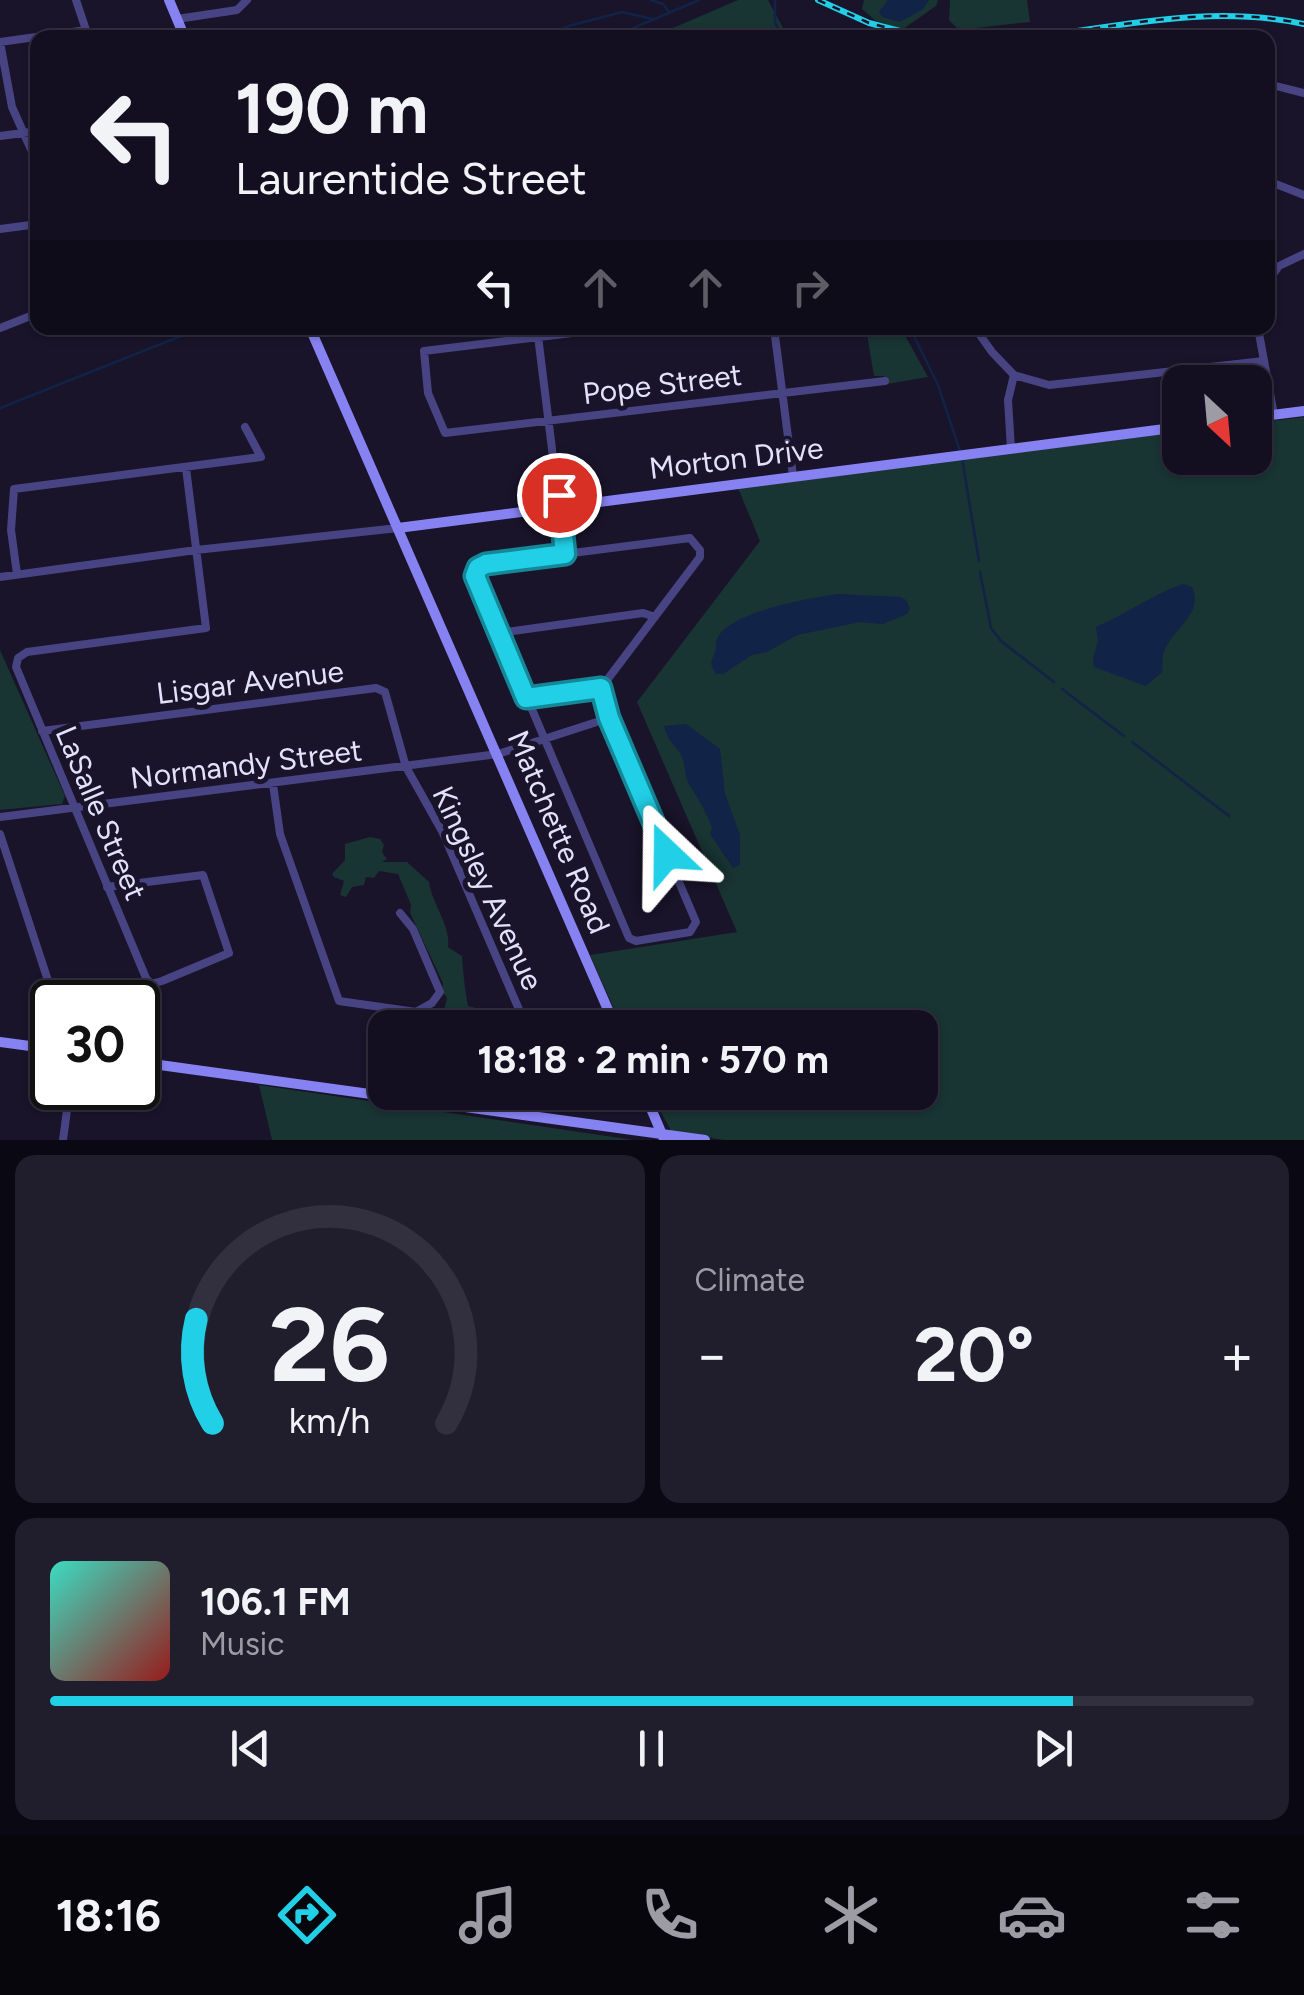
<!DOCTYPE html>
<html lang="en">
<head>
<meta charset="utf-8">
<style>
  body { margin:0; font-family:Figtree,sans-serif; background:#201d2d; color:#f1f3f6; height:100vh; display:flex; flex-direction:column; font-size:38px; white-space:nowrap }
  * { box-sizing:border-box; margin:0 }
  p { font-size:32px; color:#9d9ca5 }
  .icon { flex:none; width:55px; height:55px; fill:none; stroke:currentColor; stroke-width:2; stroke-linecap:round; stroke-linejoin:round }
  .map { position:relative; height:1140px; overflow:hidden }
  .panel { display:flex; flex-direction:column; gap:15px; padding:15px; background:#0a0812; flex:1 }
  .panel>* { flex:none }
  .guide { position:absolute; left:30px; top:30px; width:1245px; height:305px; border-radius:20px; box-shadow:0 2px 8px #0004,0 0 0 2px #322f3e; background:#130f20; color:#f1f3f6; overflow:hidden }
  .needle { width:65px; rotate:154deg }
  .buttons { position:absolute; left:1162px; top:365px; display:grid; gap:20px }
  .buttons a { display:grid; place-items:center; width:110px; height:110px; border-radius:20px; background:#130f20; box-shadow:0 2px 8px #0004,0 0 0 2px #322f3e; font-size:50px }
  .speed { position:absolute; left:30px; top:980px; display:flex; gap:20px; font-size:50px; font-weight:700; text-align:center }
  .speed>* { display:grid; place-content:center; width:130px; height:130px; border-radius:50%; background:#130f20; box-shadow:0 2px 8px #0004,0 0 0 2px #322f3e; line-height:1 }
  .speed .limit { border:5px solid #111; border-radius:15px; background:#fff; color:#111 }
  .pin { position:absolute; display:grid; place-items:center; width:85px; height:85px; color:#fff; margin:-42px; border:5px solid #fff; border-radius:50%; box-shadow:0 2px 10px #0007 }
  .me { position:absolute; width:110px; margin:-55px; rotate:337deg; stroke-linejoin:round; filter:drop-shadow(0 0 8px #0008) }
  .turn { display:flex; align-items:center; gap:35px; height:210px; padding:0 40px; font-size:45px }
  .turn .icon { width:130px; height:130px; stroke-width:2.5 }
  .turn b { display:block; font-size:70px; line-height:85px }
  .lanes { display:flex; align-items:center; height:95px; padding:0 40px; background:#0003; justify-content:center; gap:50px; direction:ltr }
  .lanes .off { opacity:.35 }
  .big { font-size:75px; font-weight:700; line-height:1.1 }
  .panel .tile { flex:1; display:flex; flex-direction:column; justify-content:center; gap:15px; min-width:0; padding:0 35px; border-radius:20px; background:#201d2d }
  .panel .dial { align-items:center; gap:0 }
  .dial svg { height:260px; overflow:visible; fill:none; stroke:#322f3e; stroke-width:7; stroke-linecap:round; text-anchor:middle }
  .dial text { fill:#f1f3f6; stroke:none }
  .song { display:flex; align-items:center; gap:30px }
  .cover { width:120px; height:120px; border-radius:15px; background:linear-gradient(135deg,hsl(170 70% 55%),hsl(0 70% 35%)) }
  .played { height:10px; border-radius:5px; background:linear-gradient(90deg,#21cfe7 85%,#322f3e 85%) }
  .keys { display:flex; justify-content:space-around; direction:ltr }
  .heat { display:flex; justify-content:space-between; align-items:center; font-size:55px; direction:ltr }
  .panel .tiles { flex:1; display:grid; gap:15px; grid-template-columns:1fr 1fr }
  .tile:last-child { grid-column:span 2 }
  .trip { position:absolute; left:368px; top:1010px; width:570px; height:100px; border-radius:20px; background:#130f20; box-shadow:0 2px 8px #0004,0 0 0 2px #322f3e; font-weight:700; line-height:100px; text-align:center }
  .tab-bar { display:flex; height:160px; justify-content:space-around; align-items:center; background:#08060d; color:#9d9ca5 }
  .tab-bar .icon { width:70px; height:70px }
  .tab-bar .current { color:#21cfe7 }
  .tab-bar b { font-size:45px; color:#f1f3f6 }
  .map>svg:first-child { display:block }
  .green { fill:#183433 }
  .water { fill:#112346 }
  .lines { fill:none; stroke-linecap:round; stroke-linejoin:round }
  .stream { stroke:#112346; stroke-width:2.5 }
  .street { stroke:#484484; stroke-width:8 }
  .secondary { stroke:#8782f2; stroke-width:10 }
  .rail-casing { stroke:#21cfe7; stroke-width:6 }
  .rail { stroke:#19142a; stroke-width:2.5; stroke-dasharray:8; stroke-linecap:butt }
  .route-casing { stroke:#158796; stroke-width:25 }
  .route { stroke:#21cfe7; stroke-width:18 }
  .labels { text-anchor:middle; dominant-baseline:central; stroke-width:10; stroke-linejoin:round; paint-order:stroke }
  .street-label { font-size:30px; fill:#e4e1fc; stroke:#19142a }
</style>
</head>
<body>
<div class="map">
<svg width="1304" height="1140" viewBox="0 0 1304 1140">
  <rect width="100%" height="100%" fill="#19142a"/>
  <path class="green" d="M738,0H768L788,37H652Z
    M864,0H938L936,6L903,29L876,21L862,9Z
    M950,0H1027L1030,22L959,30L949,20Z
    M866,328H901L928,377L887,384L884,376H874Z
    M1304,417V1140H724L671,1131L651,1093L920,1092V1028L622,1027L590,955L737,932L637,702L760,541L738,488L1180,432V458H1255V423Z
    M0,650L65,796L62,804L0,810Z
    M370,837L380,839L384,845L382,852L387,859L382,862H407L429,882C432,904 451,926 448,947L462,956C463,973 465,990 468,1006L476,1008L477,1011L472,1018L479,1027H467L458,1012L451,1017L443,1014L447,998L442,991L443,983L410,913L411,905L398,874L379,871L374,878L366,877L364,885L352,887L346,897L340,895L344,881L334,877L332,874L345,860V844Z
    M259,1085L634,1140H272Z"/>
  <path class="water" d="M888,0H929L923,9L900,22L882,17L879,12Z
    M1183,584L1192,587C1205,615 1170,629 1163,655C1162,660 1163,666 1162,672L1146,686L1094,667L1093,659L1098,641L1096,627C1127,614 1155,593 1183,584Z
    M838,594L900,597L906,600L910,608L907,614L883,624L860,622L797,635L767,652L752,655L723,674H716C709,663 711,663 715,652C718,645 714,644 718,637C733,611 811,598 838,594Z
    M686,724L720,749L725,794L740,835V865L733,868L710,834L712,827C706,812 698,798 689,784C684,775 686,763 680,753C673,743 667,739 664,726Z"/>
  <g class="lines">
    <path class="stream" d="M651,0L663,4L669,12
      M775,0V23L784,38
      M567,38L565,27L622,12L652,19
      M610,38L699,0
      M910,328L938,385L960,451
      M0,408L201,328
      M962,458L979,561
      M980,572L991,628L1001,641L1054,682
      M1062,689L1124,736
      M1132,742L1229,816"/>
    <path class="street" d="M177,19L237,10L247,0
      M0,42L12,107L38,165
      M0,42L86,30L76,0
      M1268,84L1304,93
      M0,136L38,131
      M1268,181L1304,195
      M0,229L38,224
      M1268,281L1279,266L1304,254
      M0,328L38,313
      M537,328L565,554
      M614,328L424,351L428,393L445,433L885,381
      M774,328L793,476
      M975,328L992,352L1014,375L1008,400L1011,449
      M1258,328L1274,415
      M1014,375L1049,385L1264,361
      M690,538L700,550V557L601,688L609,718L696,922L690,932L636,941L629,938L475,575L478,568L486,564Z
      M17,574L11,530L14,489L261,457L245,427
      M0,577L196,550L398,528
      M499,633L643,613L655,617
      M526,697L601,688
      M42,731L376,688L385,692L406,767L442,831L527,1028
      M273,784L280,834L339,1001L416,1012L432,1003L440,992L413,929L400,913
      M0,817L498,754L609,718
      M0,834L55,1002
      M107,887L203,875L229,953L162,981L151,984L146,978L16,667L18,658L27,652L206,628L186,468
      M495,1024L524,1020
      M63,1140L70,1088"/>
    <path class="secondary" d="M169,0L185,38
      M310,328L616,1028
      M1255,417L1304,411
      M398,528L1180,427
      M0,1042L52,1049
      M138,1062L705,1140
      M644,1092L664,1139"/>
    <g class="rail-casing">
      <path id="rail" d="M818,0L869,23L927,38
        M1029,38C1120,26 1213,4 1304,24"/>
    </g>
    <use href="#rail" class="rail"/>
  </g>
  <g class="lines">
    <g class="route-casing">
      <path id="route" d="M559,495L565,554L486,564L478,568L475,576L526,698L601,688L609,718L667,854"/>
    </g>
    <use href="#route" class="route"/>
  </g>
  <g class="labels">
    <g class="street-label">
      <text transform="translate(662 384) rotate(-7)">Pope Street</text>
      <text transform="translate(736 458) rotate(-7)">Morton Drive</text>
      <text transform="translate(250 682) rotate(-7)">Lisgar Avenue</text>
      <text transform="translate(246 764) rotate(-7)">Normandy Street</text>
      <text transform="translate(101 813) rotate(67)">LaSalle Street</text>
      <text transform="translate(559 832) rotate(67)">Matchette Road</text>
      <text transform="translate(488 888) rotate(65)">Kingsley Avenue</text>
    </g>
  </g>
</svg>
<div class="buttons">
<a><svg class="needle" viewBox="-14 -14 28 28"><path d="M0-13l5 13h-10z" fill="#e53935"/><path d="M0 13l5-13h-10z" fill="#9d9ca5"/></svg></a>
</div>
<div class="speed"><div class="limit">30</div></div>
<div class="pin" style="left:559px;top:495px;background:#d93025"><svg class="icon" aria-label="arrive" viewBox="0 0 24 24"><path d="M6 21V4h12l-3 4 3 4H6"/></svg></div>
<svg class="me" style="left:667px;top:854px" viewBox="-20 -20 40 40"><path d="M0-17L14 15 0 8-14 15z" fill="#21cfe7" stroke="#fff" stroke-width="4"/></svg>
<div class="trip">18:18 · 2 min · 570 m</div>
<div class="guide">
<div class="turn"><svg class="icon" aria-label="left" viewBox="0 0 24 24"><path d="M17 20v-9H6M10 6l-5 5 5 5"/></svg><div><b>190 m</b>Laurentide Street</div></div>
<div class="lanes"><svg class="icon" aria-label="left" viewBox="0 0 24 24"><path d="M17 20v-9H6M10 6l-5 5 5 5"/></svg><svg class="icon off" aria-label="ahead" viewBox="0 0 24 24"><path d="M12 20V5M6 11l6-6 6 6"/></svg><svg class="icon off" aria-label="ahead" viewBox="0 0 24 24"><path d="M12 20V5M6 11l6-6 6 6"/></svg><svg class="icon off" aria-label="right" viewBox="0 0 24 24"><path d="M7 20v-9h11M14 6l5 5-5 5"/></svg></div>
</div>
</div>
<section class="panel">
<div class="tiles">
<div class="tile dial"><svg viewBox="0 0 100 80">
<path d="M14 69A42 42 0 1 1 86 69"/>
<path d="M14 69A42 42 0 0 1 9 37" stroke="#21cfe7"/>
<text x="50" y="56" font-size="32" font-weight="700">26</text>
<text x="50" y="72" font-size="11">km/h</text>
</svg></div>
<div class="tile"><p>Climate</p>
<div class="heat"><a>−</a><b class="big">20°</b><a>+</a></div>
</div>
<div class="tile">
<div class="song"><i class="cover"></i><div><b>106.1 FM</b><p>Music</p></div></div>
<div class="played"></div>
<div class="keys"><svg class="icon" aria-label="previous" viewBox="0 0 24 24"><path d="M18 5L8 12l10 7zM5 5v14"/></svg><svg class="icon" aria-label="pause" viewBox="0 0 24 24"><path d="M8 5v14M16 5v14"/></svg><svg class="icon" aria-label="next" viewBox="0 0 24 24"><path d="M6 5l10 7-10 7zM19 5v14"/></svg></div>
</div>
</div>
</section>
<nav class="tab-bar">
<b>18:16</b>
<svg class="icon current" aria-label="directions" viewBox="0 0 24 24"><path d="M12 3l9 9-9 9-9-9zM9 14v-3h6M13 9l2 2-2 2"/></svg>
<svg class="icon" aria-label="music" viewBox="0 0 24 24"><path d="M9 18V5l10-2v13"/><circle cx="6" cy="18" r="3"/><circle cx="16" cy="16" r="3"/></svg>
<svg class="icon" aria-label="phone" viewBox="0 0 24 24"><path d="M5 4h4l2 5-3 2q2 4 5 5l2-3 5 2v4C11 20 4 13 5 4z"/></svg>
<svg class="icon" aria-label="climate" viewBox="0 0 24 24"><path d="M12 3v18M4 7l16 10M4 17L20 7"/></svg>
<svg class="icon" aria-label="car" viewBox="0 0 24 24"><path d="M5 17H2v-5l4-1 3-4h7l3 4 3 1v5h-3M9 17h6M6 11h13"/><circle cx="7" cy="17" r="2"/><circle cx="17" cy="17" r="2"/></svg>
<svg class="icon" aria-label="filters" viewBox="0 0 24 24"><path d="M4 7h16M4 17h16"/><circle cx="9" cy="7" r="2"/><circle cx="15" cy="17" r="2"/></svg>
</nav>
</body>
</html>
